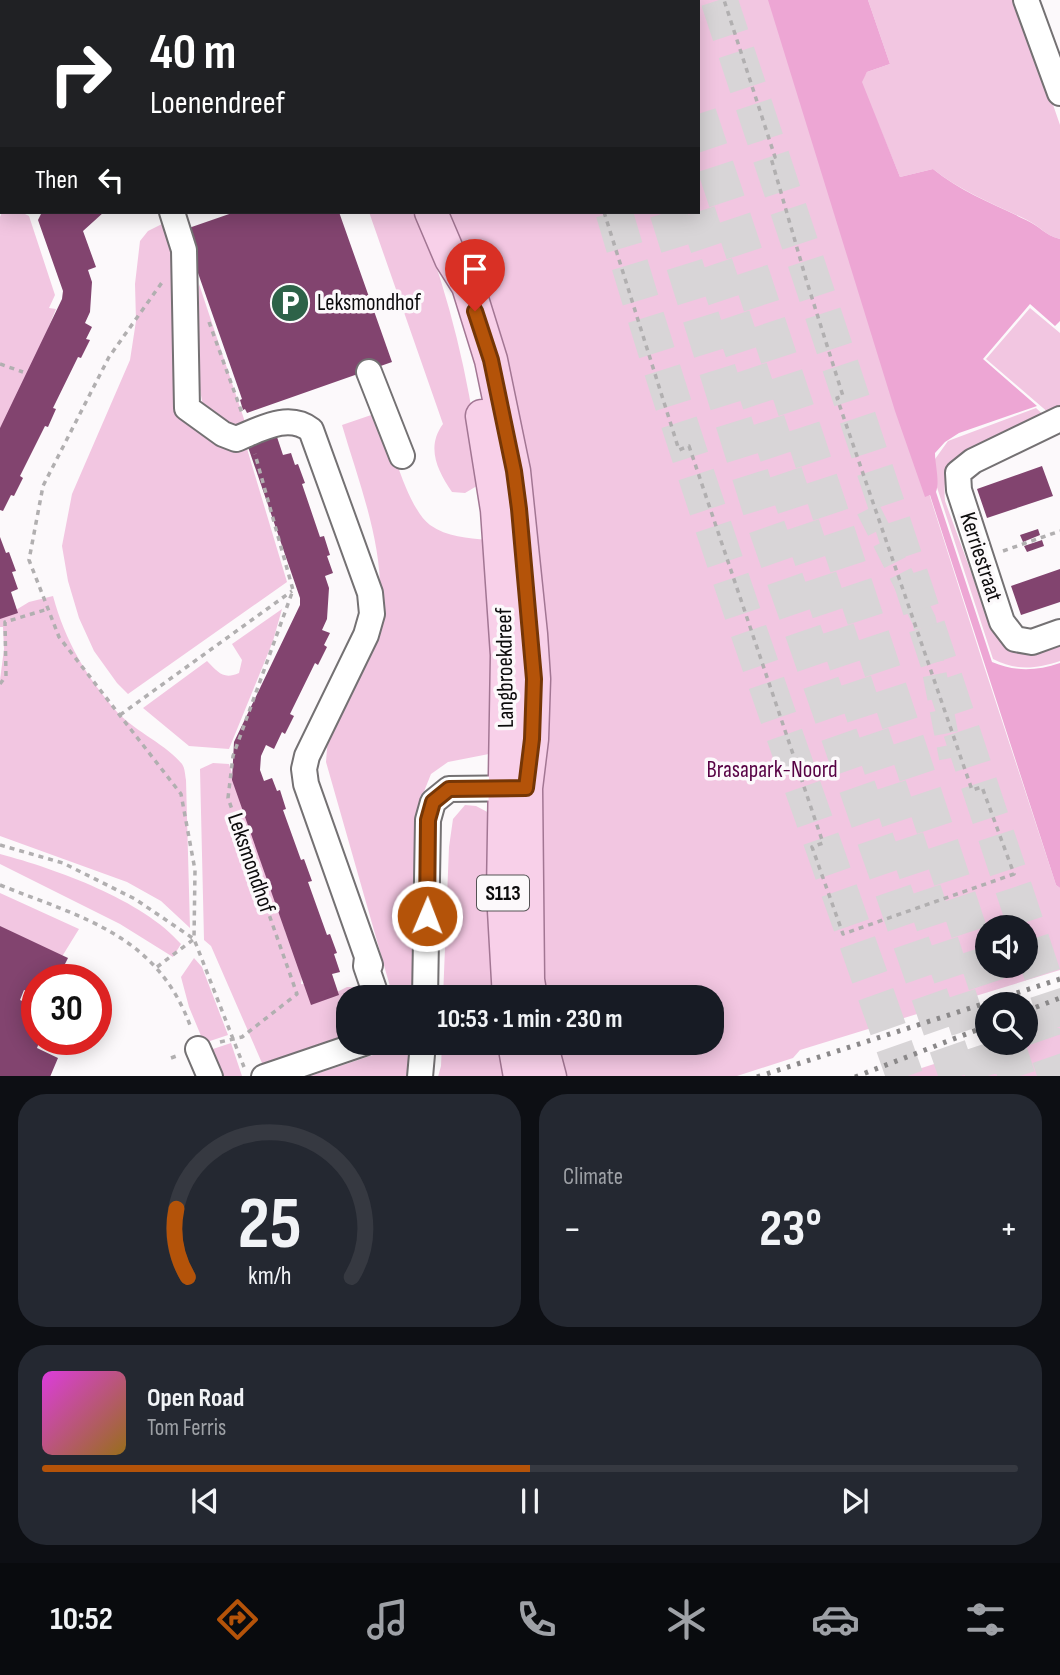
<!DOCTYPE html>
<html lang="en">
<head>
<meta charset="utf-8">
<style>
  body { margin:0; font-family:"Sofia Sans Condensed",sans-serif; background:#242831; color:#f1f3f6; height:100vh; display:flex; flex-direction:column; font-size:26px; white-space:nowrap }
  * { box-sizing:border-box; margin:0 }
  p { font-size:23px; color:#9ea1a6 }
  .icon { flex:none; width:38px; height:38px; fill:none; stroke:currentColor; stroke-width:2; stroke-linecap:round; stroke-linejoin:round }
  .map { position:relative; height:1076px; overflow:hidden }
  .details { display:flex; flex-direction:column; gap:18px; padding:18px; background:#0d0f14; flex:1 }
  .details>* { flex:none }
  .hud { position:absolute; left:0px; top:0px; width:700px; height:214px; box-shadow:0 4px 18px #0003; background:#202124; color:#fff; overflow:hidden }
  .controls { position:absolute; left:975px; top:915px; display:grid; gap:14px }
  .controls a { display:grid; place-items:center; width:63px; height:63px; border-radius:50%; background:#171b24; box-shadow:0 4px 18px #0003; font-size:35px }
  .speed { position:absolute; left:21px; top:964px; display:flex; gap:14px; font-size:35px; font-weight:700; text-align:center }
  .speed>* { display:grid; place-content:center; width:91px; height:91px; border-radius:50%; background:#171b24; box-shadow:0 4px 18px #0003; line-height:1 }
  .speed .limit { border:10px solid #d22; background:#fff; color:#111 }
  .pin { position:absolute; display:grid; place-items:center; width:60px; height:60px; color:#fff; margin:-72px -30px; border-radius:50% 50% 50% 0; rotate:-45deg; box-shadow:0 0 7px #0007 }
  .pin .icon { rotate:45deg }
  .me { position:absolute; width:77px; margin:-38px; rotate:1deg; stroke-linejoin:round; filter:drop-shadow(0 0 5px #0008) }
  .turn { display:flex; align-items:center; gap:24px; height:147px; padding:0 35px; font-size:32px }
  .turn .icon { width:91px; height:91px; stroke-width:2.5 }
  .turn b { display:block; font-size:49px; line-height:60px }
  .then { display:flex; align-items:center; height:66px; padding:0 35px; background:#0003; gap:14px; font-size:26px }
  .big { font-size:52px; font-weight:700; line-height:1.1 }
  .details .card { flex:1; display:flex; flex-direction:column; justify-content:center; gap:10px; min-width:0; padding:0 24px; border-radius:28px; background:#242831 }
  .details .dial { align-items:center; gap:0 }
  .dial svg { height:182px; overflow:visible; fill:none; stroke:#363941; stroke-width:7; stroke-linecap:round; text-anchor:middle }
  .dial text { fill:#f1f3f6; stroke:none }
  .song { display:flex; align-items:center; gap:21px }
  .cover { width:84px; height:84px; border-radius:10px; background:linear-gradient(135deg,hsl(300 70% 55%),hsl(40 70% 35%)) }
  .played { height:7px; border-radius:4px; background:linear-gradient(90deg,#b45309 50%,#363941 50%) }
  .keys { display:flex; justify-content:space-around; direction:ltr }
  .heat { display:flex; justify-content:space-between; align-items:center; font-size:38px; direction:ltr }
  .details .tiles { flex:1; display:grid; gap:18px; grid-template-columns:1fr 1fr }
  .card:last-child { grid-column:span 2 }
  .trip { position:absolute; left:336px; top:985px; width:388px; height:70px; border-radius:28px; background:#171b24; box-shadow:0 4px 18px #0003; font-weight:700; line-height:70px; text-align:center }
  .menu { display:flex; height:112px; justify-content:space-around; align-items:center; background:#090b0e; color:#9ea1a6 }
  .menu .icon { width:49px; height:49px }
  .menu .selected { color:#b45309 }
  .menu b { font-size:32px; color:#f1f3f6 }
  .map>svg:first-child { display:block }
  .green { fill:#f2c6e1; fill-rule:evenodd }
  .water { fill:#eda6d4 }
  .building { fill:#82446f }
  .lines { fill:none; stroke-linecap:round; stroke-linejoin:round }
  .minor-tunnel { stroke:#d8d5d7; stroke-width:24; stroke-dasharray:24 12; stroke-linecap:butt }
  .highway-tunnel { stroke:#d8d5d7; stroke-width:37; stroke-dasharray:37 18; stroke-linecap:butt }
  .minor-casing { stroke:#747173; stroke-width:28 }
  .major-casing { stroke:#a27693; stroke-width:35 }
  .path { stroke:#b1afb0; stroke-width:3.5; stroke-dasharray:5 5; stroke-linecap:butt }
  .minor { stroke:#fff; stroke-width:24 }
  .major { stroke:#f8d0e9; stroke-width:32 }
  .rail { stroke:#8a8889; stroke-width:5; stroke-dasharray:3.5 7; stroke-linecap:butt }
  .route-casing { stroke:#753606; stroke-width:18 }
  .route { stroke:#b45309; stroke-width:12 }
  .labels { text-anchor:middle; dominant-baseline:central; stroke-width:7; stroke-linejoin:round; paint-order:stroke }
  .shield { fill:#fcf9fb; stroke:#545254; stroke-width:2 }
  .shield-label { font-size:21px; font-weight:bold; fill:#0c0b0c }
  .poi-label { font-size:23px; fill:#0c0b0c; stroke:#fcf9fb; text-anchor:start }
  .street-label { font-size:23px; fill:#0c0b0c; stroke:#fcf9fb }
  .park-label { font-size:23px; fill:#570244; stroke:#fcf9fb }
</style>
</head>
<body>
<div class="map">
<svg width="1060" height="1077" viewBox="0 0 1060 1077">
  <rect width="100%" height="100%" fill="#fcf9fb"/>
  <path class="green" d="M358,0H772L983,663L1056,885L1060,888V970L800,1050L793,1058L737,1076H561L551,1043H712V998L541,997L539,636L444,212H698V2ZM987,928H1026V966H987Z
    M868,0H1017L1060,125V239C1044,235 1040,226 1027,220C994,204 962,192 933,169L900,177L861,82L867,72L890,64Z
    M2,212H21L29,216L55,295L49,308L56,309L38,353L0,429V217Z
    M369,212H417C451,300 472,389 482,483L465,493L452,492C437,470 426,447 443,424Z
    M166,222L171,235L187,409L245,442L287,582L128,694L117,683L94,651L79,618L68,581L62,546L72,494L130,360L136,321L135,284L140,241L148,231Z
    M199,284L245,422L238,428L206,416C193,374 198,328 199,284Z
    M1030,308L1060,333V416L1057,420L986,359Z
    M1036,408L1051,422L951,468C944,480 944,488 945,501L993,632C1011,654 1034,643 1060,640V661C1036,669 1016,671 993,659L930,466L948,441Z
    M380,412C390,440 407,508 430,525C447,537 468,538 487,540L494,753L448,762L431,774L421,799L414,997H393L326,762C327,752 327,740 331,730C340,706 358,684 368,659C399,581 364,500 342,425Z
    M53,596C65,641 87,678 118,713C135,731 168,746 182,764C185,768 185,775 186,780L190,928L161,901L127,882L0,836V680L4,649L3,627H0V606L6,616L29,602Z
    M282,609L273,641L229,749L189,746L143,708L207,661C218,672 223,680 239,673L242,660L232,644Z
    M213,763L229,764L240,798L296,925L285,931L303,970L301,984L315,985L323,999L347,987H363L368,997L348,998V1039L265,1070L211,946L204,940L200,769Z
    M465,805L476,806L495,816L502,997L443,998L449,847L453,819Z
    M0,854C56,869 143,900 181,944L173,957L120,924L0,864Z
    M0,893L79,929L58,963L0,934Z
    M194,958L202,967L228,1035L204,1043L189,1007L181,977Z
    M1060,1023V1076H897L968,1053H985L1011,1043H1026V1037Z
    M231,1043L242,1076H216L207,1051Z
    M390,1043H415L409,1076L307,1077L373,1055Z
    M442,1043H504L510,1076L438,1077L441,1066Z"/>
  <path class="water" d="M768,0H868L890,64L867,72L862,82L900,177L933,169C961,192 994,204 1026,220C1040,226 1044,235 1060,239V321L1055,326L1030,304L983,359L1037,406L959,433L945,442L935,453C935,465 940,481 936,492L992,662C1016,672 1036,671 1060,663V888L1056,885L930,495L925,497L895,411Z"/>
  <path class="building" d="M42,212H104L83,231L96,267L88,270L92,282L90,312L85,323L92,327L86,339L90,340L81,358L78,357L53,408L56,409L48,427L45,426L20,476L23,478L14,496L11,495L3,511L0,510V428L62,299L63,291L38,220Z
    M235,212H339L392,362L247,413L245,409L243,410L240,400L242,399L183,230Z
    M276,434L283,455L291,453L295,465L298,464L305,483L302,484L320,537L324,536L330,555L327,556L333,573L325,576L329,588L327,619L322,630L330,633L324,645L327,647L318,665L315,663L290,714L294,716L285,734L282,732L274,749L266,745L261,756L260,770L264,781L272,778L277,791L280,790L286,809L283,810L301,860L304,859L312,881L308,882L327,935L330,934L337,953L334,954L340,972L332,974L339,995L311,1005L232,780L234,742L300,605V598L247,444Z
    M1042,466L1053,496L987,518L977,489Z
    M1038,529L1040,535L1023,542L1020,535Z
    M0,537L6,553L9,552L16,571L12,572L18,589L11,592L18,613L0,619Z
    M1042,540L1044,546L1027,552L1024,546Z
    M1060,569V602L1021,615L1011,586Z
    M0,926L68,958L57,980H37V996L24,990L20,1000L37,1008V1020L31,1032L37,1035V1040H40L37,1048L58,1058L50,1077H0Z"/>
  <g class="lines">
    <path class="minor-tunnel" d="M868,509L924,620L951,758"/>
    <path class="highway-tunnel" d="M546,0L547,2
      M599,0L600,2
      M626,0L627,2
      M660,0L661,2
      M719,0L1060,1028
      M698,114L993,1004
      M614,212C700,504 804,790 905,1077
      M668,212L764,519L958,1077
      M697,212L985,1077
      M1032,1005L1057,1077
      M1006,1043L1017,1077"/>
    <g class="minor-casing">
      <path id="minor" d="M101,0L102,2
        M1026,0L1060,93
        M172,212L184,250L187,408L223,434L236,439C259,430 288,412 311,430L370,593L372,614L366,635L307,756L304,769L306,784L370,965
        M369,372L402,456
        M1060,419L973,461L958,473L959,490L1002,622L1015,639L1032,642L1060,632
        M367,957L366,966L377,998
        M425,998L428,820L433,802L449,789L522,788
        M198,1049L210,1077
        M264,1077L364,1043
        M420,1077L423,1043"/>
    </g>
    <g class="major-casing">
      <path id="major" d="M343,0L344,2
        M431,212L451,259L468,286L491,360L514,471L531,634L534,679L532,739L526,788L528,980L531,998
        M482,416L497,510L507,655L503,893L509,998
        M514,1043L520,1077
        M541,1043L550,1077"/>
    </g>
    <path class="path" d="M162,0L163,2
      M531,0V2
      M149,2L153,0
      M294,2V0
      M0,180L2,176
      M0,204L2,200
      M604,212L679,450L689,446L823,843L812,847L843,934L1014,874L982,787L972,790L837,398L843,396L806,279L771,158L775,157L724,0
      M209,322L242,413
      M0,364L23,372
      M1003,551L1060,531
      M0,684L6,676L5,622L48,609
      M120,715L292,591
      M0,845L63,863L135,899L194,939L244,1067
      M0,885C83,918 158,935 191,1028
      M157,967L194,939L195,870L181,794L59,637L29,560L43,486L109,357L163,281
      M220,1042L242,1037L297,994L228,798L233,756L293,590L255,454
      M171,1058L179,1055"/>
    <use href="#minor" class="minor"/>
    <use href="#major" class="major"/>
    <path class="rail" d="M1026,1011L1060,998
      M757,1077L1060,979
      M855,1077L987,1026"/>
  </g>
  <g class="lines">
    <g class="route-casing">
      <path id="route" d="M427,916L428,820L433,802L449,789L526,788L532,739L534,679L519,509L514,471L491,360L475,311"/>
    </g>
    <use href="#route" class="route"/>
  </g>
  <defs>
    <g id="parking-disc" transform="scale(2.0125)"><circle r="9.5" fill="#2d6248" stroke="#fcf9fb"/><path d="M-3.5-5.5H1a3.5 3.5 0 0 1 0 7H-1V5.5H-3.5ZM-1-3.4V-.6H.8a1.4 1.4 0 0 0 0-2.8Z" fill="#fff"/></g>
  </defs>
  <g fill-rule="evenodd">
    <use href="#parking-disc" x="290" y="303"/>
  </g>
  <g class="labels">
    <rect class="shield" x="477" y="875.5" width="52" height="35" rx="5"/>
    <g class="shield-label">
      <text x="503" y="893">S113</text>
    </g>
    <g class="poi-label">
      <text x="317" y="303">Leksmondhof</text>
    </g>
    <g class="street-label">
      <text transform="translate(981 557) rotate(72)">Kerriestraat</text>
      <text transform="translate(505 668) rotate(-91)">Langbroekdreef</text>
      <text transform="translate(251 863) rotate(71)">Leksmondhof</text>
    </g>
    <g class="park-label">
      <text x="772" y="770">Brasapark-Noord</text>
    </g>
  </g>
</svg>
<div class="controls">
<a><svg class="icon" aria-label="sound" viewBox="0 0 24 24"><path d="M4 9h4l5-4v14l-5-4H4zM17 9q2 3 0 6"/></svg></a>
<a><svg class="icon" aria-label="search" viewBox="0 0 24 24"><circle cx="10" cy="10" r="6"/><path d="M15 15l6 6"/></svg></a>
</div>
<div class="speed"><div class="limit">30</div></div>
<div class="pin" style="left:475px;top:311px;background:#d93025"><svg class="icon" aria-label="arrive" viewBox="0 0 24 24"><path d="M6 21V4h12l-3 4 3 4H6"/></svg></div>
<svg class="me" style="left:427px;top:916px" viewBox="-20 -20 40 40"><circle r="17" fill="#b45309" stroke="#fff" stroke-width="3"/><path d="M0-11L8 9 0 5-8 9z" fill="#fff"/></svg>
<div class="trip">10:53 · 1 min · 230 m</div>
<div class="hud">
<div class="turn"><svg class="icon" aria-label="right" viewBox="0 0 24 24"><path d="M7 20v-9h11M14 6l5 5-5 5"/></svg><div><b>40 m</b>Loenendreef</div></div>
<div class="then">Then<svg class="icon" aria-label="left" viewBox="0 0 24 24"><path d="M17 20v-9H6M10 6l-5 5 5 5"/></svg></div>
</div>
</div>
<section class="details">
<div class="tiles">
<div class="card dial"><svg viewBox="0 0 100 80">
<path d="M14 69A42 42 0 1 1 86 69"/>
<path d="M14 69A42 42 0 0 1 9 39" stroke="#b45309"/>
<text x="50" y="56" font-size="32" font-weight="700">25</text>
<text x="50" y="72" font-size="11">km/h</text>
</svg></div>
<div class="card"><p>Climate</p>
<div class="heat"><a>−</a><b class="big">23°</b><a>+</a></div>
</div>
<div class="card">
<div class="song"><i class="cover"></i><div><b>Open Road</b><p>Tom Ferris</p></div></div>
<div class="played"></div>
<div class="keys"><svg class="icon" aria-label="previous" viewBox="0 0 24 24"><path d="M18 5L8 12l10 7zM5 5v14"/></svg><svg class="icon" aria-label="pause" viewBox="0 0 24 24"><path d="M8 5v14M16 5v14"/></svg><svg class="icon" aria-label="next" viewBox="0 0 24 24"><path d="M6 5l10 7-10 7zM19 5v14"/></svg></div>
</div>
</div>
</section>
<nav class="menu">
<b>10:52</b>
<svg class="icon selected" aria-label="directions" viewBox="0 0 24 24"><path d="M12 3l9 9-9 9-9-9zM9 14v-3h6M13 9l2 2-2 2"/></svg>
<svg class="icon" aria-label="music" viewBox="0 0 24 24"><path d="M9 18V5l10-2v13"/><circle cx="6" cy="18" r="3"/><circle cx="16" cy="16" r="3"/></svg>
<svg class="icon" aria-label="phone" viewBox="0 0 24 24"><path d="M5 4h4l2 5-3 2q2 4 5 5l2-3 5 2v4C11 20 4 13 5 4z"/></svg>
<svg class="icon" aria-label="climate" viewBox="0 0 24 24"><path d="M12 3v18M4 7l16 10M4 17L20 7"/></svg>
<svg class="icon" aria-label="car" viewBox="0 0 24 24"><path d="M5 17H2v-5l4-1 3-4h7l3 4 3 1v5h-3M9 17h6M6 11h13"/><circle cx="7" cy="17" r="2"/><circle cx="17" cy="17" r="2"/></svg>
<svg class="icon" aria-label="filters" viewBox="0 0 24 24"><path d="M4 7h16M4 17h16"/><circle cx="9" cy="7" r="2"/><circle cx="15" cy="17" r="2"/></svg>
</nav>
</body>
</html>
